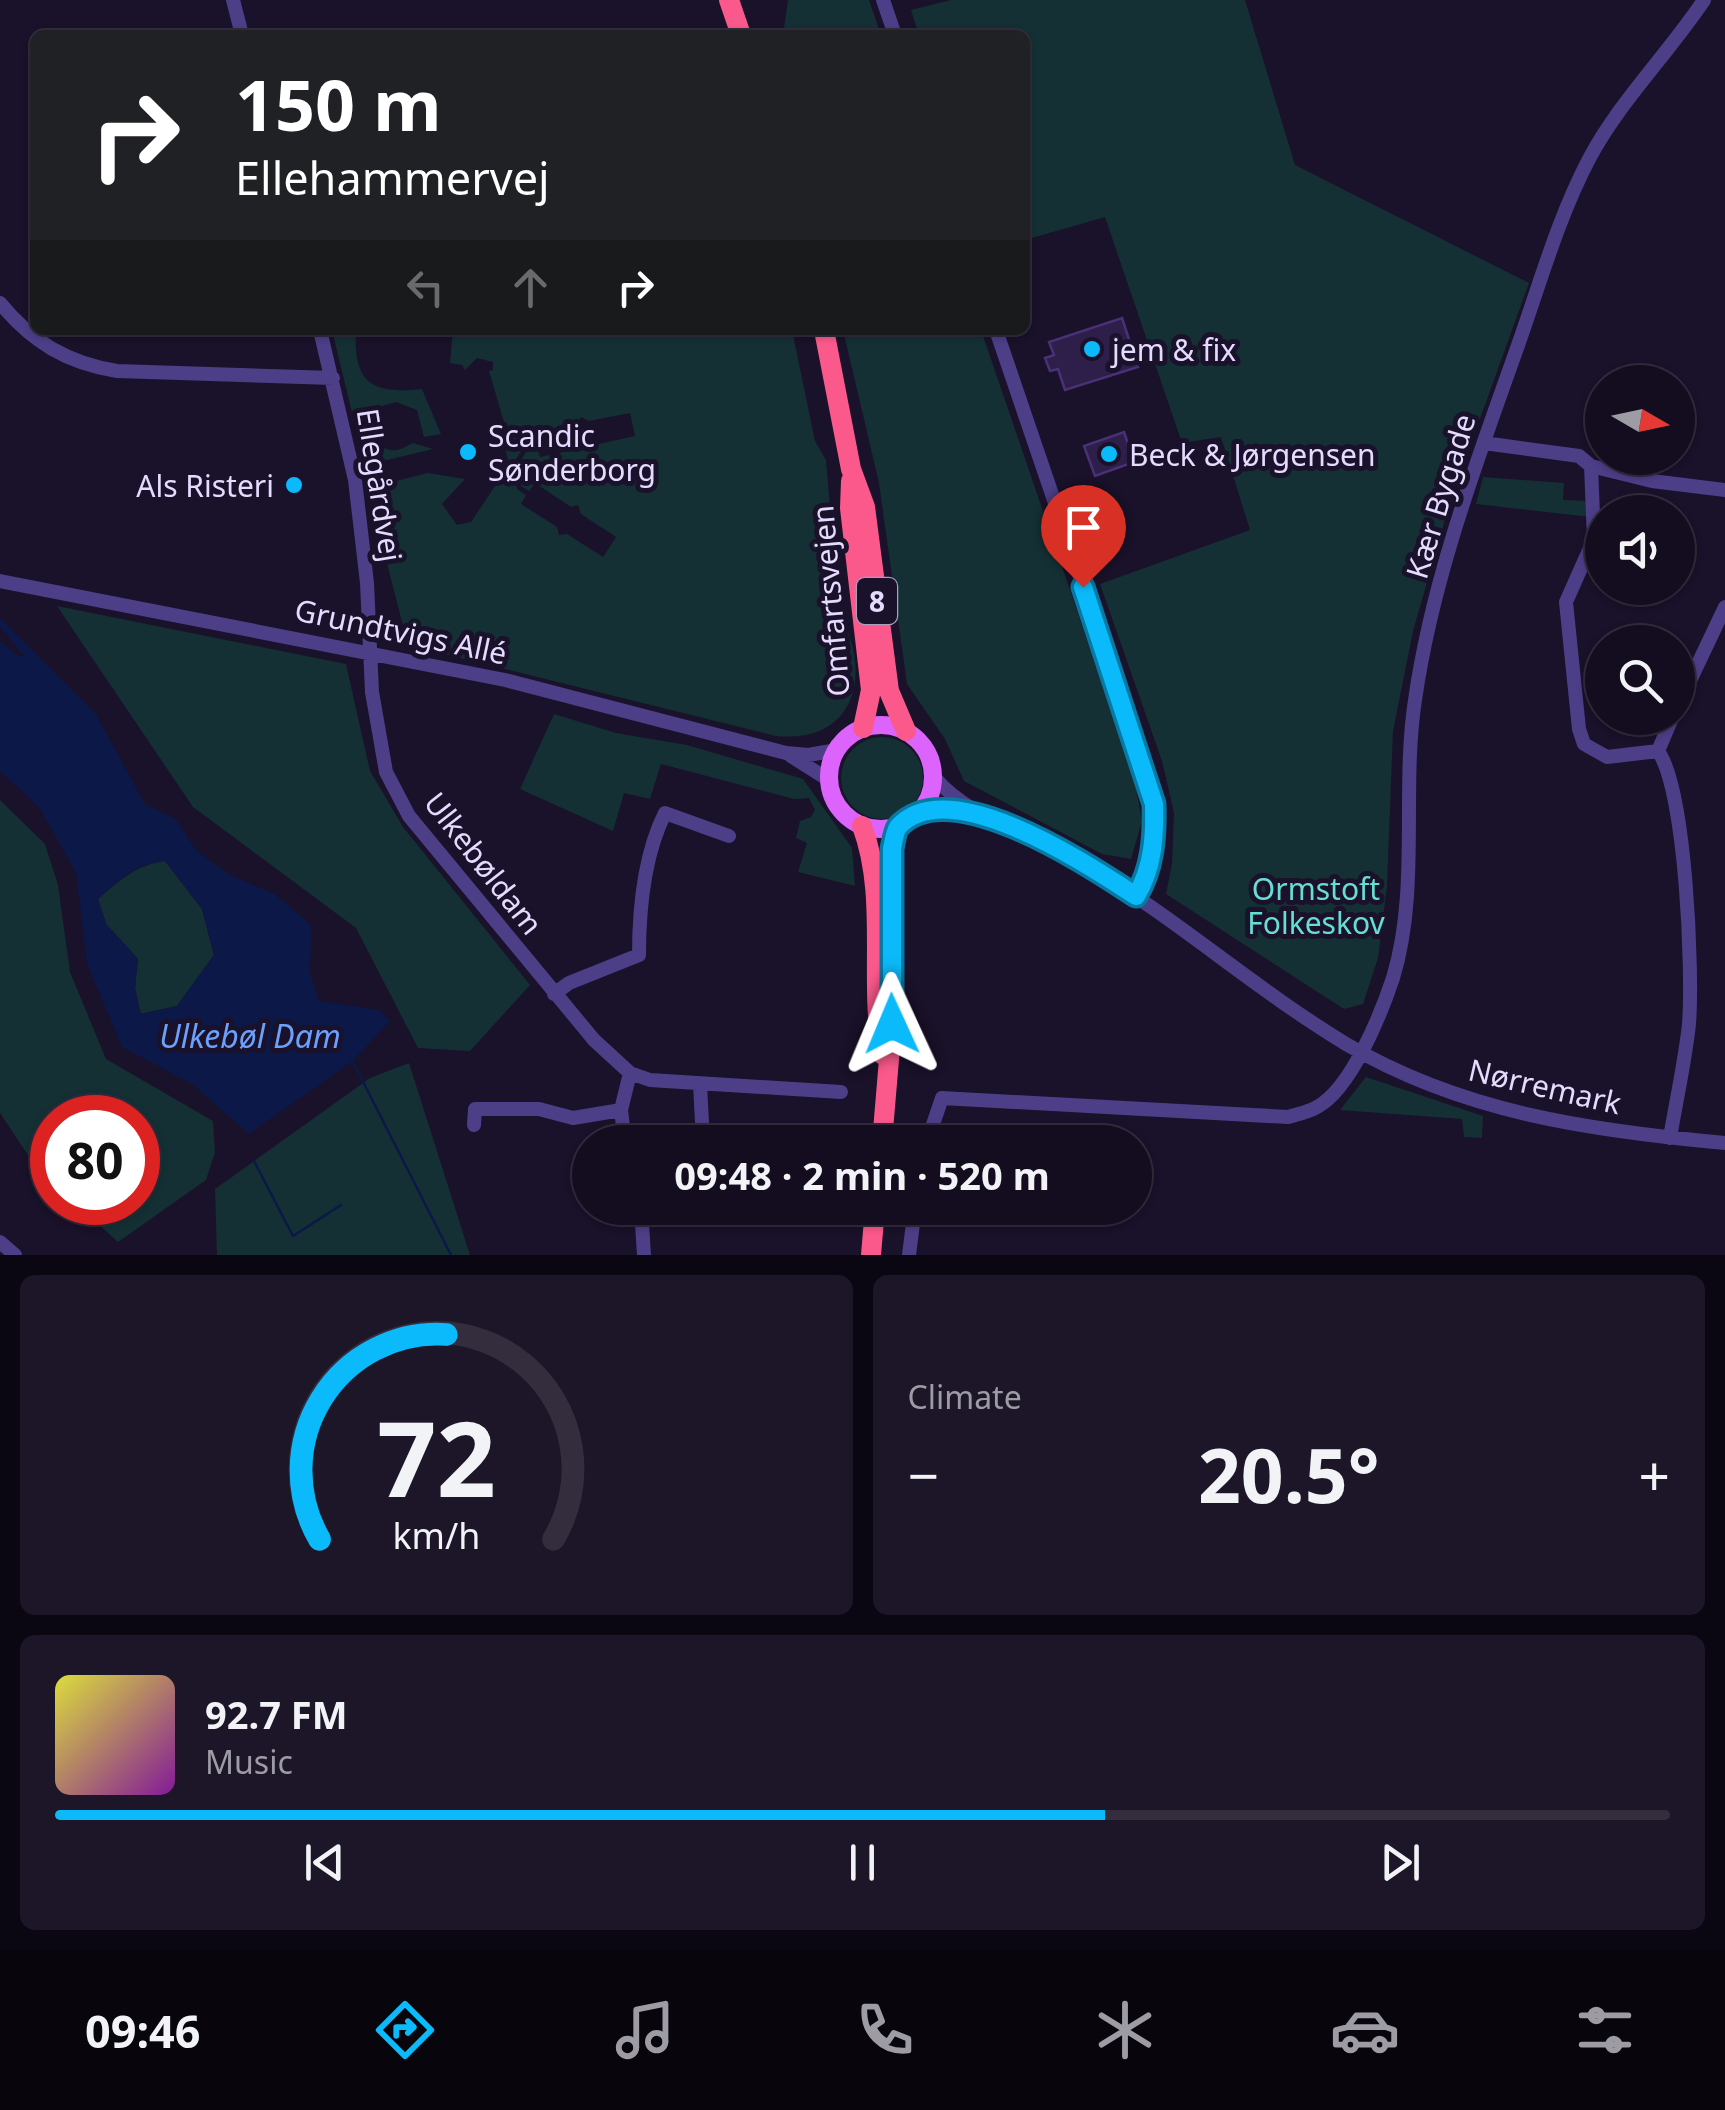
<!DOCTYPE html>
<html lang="en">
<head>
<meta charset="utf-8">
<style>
  body { margin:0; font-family:"Noto Sans",sans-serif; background:#1d1629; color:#f1f3f6; height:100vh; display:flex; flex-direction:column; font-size:38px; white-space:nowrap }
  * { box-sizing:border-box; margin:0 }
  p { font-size:32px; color:#9d9ca5 }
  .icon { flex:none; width:55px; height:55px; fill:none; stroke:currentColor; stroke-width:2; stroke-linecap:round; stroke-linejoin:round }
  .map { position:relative; height:1255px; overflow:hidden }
  .side { display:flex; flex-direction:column; gap:20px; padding:20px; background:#0b0712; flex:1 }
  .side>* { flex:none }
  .guide { position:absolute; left:30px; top:30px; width:1000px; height:305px; border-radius:15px; box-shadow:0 2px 8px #0004,0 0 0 2px #332d3e; background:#202124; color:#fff; overflow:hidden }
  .needle { width:65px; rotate:99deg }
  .buttons { position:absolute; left:1585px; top:365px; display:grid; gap:20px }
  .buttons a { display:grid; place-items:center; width:110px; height:110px; border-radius:50%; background:#140d20; box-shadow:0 2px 8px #0004,0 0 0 2px #332d3e; font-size:50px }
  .speed { position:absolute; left:30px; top:1095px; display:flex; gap:20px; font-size:50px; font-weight:700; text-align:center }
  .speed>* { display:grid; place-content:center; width:130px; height:130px; border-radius:50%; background:#140d20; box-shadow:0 2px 8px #0004,0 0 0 2px #332d3e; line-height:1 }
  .speed .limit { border:15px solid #d22; background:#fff; color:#111 }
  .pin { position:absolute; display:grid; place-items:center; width:85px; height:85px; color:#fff; margin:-102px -42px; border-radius:50% 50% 50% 0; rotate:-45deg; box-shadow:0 0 10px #0007 }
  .pin .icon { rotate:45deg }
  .me { position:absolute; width:110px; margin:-55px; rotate:359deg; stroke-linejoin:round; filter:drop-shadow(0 0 8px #0008) }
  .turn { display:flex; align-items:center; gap:35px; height:210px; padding:0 40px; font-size:45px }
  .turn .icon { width:130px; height:130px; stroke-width:2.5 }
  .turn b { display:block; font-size:70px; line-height:85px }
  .lanes { display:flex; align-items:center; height:95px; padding:0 40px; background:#0003; justify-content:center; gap:50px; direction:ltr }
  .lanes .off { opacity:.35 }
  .big { font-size:75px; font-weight:700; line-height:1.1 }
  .side .tile { flex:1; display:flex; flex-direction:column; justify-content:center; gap:15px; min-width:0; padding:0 35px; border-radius:15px; background:#1d1629 }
  .side .dial { align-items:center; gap:0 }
  .dial svg { height:260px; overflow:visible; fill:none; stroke:#332d3e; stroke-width:7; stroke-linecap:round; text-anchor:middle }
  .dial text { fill:#f1f3f6; stroke:none }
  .song { display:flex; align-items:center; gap:30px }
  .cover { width:120px; height:120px; border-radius:15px; background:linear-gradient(135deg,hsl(60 70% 55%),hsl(290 70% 35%)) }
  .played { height:10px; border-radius:5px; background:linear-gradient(90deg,#0bbafa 65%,#332d3e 65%) }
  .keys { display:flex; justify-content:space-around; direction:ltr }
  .heat { display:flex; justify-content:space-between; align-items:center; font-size:55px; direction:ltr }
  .side .tiles { flex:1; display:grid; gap:20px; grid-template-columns:1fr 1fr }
  .tile:last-child { grid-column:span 2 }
  .trip { position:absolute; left:572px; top:1125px; width:580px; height:100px; border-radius:50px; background:#140d20; box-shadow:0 2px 8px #0004,0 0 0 2px #332d3e; font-weight:700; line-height:100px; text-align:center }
  .tab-bar { display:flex; height:160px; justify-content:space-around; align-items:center; background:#08050d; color:#9d9ca5 }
  .tab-bar .icon { width:70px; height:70px }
  .tab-bar .selected { color:#0bbafa }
  .tab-bar b { font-size:45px; color:#f1f3f6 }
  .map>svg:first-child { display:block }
  .green { fill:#143034 }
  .water { fill:#0c1848; fill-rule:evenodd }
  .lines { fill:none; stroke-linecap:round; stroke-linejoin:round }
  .stream { stroke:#0c1848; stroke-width:2.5 }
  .building { fill:#2e1e4a; stroke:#4a3076; stroke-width:2.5 }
  .minor { stroke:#4d3e88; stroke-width:14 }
  .major { stroke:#dc64fc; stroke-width:18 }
  .highway { stroke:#fb598c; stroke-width:20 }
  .route-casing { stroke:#0779a2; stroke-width:25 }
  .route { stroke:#0bbafa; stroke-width:18 }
  .poi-dot { fill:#0bbafa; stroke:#1a112a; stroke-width:4 }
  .labels { text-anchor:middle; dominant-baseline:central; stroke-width:10; stroke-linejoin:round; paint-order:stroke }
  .shield { fill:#1a112a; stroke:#a89ebe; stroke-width:2.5 }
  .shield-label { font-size:28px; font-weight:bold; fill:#e5dbfe }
  .poi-label { font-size:30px; fill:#e5dbfe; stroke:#1a112a; text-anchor:start }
  .street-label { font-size:30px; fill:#e5dbfe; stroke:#1a112a }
  .park-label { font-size:30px; fill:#67ded4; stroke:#1a112a }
  .water-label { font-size:32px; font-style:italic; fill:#6ba1fc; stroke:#1a112a }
</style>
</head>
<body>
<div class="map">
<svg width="1725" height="1255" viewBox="0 0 1725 1255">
  <rect width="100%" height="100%" fill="#1a112a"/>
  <path class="green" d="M788,0H869L881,35H783Z
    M951,0H1245L1295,165L1529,283L1451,499L1413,631L1393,731L1387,886L1378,958L1363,1004L1344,1009L1166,894L1172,864L1174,813L1162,761L1100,584L1250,530L1221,437L1182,443L1105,217L1025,240V35H919L911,10Z
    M332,330H356C353,382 371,395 422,389L441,434L424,437L417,410L396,402L382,406L374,421L377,444C392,454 398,451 413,443L433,449L379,462L361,450Z
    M453,330H792L815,441L826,460L839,613C873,673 856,744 776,736L408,645L374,513L391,504L388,483L428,473L465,479L442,504L457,525L471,522L507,468L513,469L517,489L526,495L521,504L557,527L559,535L567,534L603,557L616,537L581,514L578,505L571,507L535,483L529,491L521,486L517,466L528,449L537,448L540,457L582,448L588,452L594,445L635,436L630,413L589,421L581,417L577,424L535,433L536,443L525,445L514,462L508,461L501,427L504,422L489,371L493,370V362L477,358L465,370L462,365L450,363Z
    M843,330H981L1134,777L1142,821L1131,859L1102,854L964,781L945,739L907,684L879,483Z
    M1483,477L1564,483L1563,500L1591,501V517L1476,504Z
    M57,606L346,664L370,771L403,827L530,985L470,1051L418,1048L356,928L193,807Z
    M554,714L616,733L687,745L803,779L852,848L855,886L798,872L807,843L796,838L800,821L811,817L815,810L809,798L794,799L661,764L650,799L624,793L613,831L520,789Z
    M841 778a41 41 0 1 1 82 0a41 41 0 1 1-82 0Z
    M0,800L45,844L58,885L70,972L106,1059L213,1121L215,1152L206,1180L118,1242L75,1203L138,1202V1118H52V1181L34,1164L0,1113Z
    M165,861L202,909L214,955L177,1006L140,1014L135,988L138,959L106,924L98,899C120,880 136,865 165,861Z
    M409,1063L470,1255H217L215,1189L370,1078Z
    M1366,1077L1483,1116L1482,1138L1464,1137L1462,1119L1340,1110Z"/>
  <path class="water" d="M0,618L96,714L145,804L176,819L196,850L230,875L275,894L311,925L310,974L319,1001L380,1010L390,1021L353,1061L249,1134L192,1084L122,1047L87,963L76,873L39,807L0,771V641L17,655L24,656L0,627ZM165,861L202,909L214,955L177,1006L141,1014L135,988L138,959L106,924L98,899C119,880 136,864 165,861Z"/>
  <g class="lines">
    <path class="stream" d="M351,1058L451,1255
      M254,1161L293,1236L341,1205"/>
  </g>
  <path class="building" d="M1122,318L1138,367L1065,390L1058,369L1050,371L1045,358L1054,355L1049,342Z
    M1124,432L1134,462L1095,476L1084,446Z"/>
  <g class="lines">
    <path class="minor" d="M233,0L242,35
      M883,0L895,35
      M0,303C32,342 67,363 117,371L333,378
      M320,330L355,480L367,583L372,692L386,772L409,816L594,1040L630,1073L650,1080L841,1092
      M996,330L1148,776C1157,816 1158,859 1136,896
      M1484,443L1579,456L1591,466L1594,539L1566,602L1579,729L1584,744L1607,757L1658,751C1686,790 1693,972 1689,1024C1685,1062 1676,1101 1670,1138
      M1591,466L1652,481L1725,490
      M0,581L505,680L786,753L808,755L837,750
      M1678,706L1725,607
      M1658,751L1672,718
      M791,756L829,780
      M934,777C973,823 1039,835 1090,867C1179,921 1257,990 1346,1044C1463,1113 1593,1131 1725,1143
      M922,810L969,809
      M554,994L569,983L639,955C639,908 644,855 665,813L729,836
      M700,1084L703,1142
      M474,1125L475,1109H539L573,1118L621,1110
      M625,1142L621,1110L630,1073
      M927,1142L942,1098L1288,1117C1298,1114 1309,1112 1317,1107C1351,1089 1381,1014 1393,978C1420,889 1401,791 1415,700C1432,580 1476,464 1516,351C1539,287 1557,220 1589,159C1619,102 1668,54 1704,0
      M641,1208L644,1255
      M0,1242L15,1255
      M909,1255L915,1208"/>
    <path class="major" d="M829 777a52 52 0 1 1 104 0a52 52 0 1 1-104 0Z"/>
    <path class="highway" d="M729,0L741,35
      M824,330L851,469L865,507L889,691L906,731
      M851,481L850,508L871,690L863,728
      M862,826C889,898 868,981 883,1055
      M882,1142L892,1024L890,868L898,827
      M871,1255L875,1208"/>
  </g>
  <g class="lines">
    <g class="route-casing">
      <path id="route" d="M892,1024V849C893,844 895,831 898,827C949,771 1088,865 1136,896C1153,868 1155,836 1154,804L1083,587"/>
    </g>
    <use href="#route" class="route"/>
  </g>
  <g class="poi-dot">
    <circle cx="1092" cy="349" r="10"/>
    <circle cx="468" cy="452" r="10"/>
    <circle cx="1109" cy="454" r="10"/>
    <circle cx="294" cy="485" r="10"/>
  </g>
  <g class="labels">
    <rect class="shield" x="857" y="578" width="40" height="46" rx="8"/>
    <g class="shield-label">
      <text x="877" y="601">8</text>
    </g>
    <g class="poi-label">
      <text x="1112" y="349">jem &amp; fix</text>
      <text x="488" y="435">Scandic<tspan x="488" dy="34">Sønderborg</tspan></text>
      <text x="1129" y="454">Beck &amp; Jørgensen</text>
      <text x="274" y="485" text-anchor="end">Als Risteri</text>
    </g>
    <g class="street-label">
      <text transform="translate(380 485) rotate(81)">Ellegårdvej</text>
      <text transform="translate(1440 496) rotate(-73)">Kær Bygade</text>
      <text transform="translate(830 601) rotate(-95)">Omfartsvejen</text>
      <text transform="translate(401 631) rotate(12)">Grundtvigs Allé</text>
      <text transform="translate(484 863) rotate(52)">Ulkebøldam</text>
      <text transform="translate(1545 1086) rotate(13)">Nørremark</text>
    </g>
    <g class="park-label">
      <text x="1316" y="888">Ormstoft<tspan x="1316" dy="34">Folkeskov</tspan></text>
    </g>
    <g class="water-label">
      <text x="250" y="1035">Ulkebøl Dam</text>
    </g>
  </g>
</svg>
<div class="buttons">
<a><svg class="needle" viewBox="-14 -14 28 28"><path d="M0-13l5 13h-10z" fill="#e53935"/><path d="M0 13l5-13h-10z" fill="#9d9ca5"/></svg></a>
<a><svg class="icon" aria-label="sound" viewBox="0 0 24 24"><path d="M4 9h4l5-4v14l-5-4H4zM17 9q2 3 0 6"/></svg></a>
<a><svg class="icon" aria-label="search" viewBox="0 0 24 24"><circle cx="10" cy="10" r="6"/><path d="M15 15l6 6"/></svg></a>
</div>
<div class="speed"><div class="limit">80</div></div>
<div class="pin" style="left:1083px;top:587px;background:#d93025"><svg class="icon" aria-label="arrive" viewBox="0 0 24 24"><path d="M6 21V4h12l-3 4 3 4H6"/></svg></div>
<svg class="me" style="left:892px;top:1024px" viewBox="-20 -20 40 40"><path d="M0-17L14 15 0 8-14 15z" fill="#0bbafa" stroke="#fff" stroke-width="4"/></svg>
<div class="trip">09:48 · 2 min · 520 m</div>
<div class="guide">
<div class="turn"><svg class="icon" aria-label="right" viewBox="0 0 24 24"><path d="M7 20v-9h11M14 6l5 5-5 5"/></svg><div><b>150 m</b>Ellehammervej</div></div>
<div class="lanes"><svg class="icon off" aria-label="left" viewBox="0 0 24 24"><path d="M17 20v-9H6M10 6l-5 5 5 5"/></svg><svg class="icon off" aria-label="ahead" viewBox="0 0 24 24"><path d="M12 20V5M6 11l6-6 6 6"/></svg><svg class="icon" aria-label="right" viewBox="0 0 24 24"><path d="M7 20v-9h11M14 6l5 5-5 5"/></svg></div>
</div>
</div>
<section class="side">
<div class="tiles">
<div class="tile dial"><svg viewBox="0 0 100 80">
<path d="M14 69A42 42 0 1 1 86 69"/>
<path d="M14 69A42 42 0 0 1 53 6" stroke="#0bbafa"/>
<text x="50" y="56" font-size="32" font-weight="700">72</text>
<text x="50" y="72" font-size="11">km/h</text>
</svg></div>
<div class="tile"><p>Climate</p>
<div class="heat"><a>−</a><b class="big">20.5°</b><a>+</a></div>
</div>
<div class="tile">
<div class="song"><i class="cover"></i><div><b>92.7 FM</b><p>Music</p></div></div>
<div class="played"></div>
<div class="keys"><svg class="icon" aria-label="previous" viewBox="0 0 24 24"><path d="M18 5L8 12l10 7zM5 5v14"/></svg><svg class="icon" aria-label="pause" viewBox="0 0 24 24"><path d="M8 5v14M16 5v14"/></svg><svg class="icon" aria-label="next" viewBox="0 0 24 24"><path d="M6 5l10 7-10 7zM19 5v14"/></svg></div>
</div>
</div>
</section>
<nav class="tab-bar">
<b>09:46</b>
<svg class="icon selected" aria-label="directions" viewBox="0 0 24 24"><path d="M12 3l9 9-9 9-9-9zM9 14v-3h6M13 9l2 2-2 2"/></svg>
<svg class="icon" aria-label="music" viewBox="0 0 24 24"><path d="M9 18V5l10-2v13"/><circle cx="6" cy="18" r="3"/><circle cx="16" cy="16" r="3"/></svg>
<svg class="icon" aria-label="phone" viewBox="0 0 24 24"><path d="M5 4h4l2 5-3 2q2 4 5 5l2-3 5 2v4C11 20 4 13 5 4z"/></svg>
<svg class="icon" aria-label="climate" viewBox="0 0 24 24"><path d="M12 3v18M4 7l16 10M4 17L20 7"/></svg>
<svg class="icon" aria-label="car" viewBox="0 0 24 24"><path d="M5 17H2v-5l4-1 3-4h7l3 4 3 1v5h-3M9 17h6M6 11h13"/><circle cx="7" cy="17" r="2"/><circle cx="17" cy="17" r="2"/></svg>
<svg class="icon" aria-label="filters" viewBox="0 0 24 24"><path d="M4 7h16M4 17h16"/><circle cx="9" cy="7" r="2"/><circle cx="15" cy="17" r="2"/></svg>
</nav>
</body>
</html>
